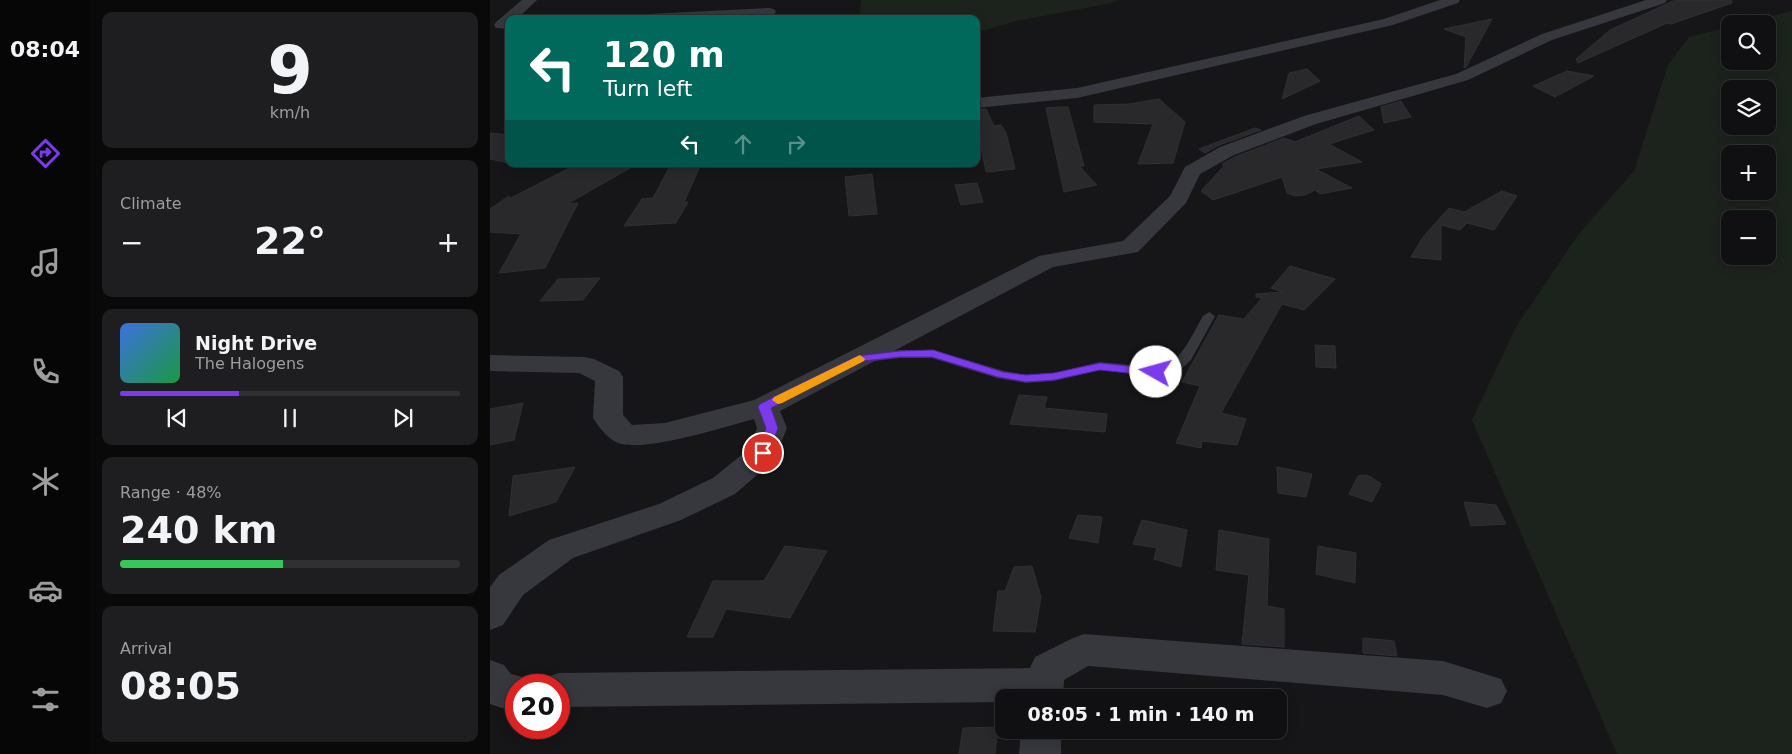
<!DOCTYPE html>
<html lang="en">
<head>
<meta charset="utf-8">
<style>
  body { margin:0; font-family:"DejaVu Sans",sans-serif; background:#1e1e20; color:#f1f3f6; height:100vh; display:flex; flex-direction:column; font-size:19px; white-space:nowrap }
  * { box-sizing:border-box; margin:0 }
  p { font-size:16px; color:#9c9d9f }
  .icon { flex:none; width:28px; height:28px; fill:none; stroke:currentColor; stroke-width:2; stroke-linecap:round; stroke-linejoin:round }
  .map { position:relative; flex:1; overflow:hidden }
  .details { display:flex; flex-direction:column; gap:12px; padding:12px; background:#09090a; width:400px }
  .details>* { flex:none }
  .banner { position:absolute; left:15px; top:15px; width:475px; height:152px; border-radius:10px; box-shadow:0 2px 12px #0003,0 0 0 1px #303032; background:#00695c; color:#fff; overflow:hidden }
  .tools { position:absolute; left:1231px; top:15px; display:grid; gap:10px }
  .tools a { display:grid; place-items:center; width:55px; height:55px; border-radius:10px; background:#101012; box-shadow:0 2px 12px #0003,0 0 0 1px #303032; font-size:25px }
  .speed { position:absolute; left:15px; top:674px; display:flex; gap:10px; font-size:25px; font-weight:700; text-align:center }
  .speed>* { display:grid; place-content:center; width:65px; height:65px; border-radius:50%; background:#101012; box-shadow:0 2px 12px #0003,0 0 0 1px #303032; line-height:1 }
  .speed .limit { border:8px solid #d22; background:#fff; color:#111 }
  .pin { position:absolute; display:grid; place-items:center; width:42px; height:42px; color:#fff; margin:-21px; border:2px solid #fff; border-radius:50%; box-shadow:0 1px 5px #0007 }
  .me { position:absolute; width:55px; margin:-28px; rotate:277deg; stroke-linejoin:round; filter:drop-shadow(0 0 4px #0008) }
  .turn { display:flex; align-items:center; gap:18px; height:105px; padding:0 15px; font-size:22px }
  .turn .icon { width:65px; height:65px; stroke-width:2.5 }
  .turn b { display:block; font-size:35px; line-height:42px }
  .lanes { display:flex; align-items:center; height:48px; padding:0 15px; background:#0003; justify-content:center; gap:25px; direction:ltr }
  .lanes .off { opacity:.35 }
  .big { font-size:38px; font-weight:700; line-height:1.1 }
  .details .widget { flex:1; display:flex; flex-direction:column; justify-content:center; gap:8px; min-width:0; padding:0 18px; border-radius:10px; background:#1e1e20 }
  .details .dial { align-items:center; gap:0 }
  .dial b { font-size:65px; line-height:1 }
  .song { display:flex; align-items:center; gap:15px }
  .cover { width:60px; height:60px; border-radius:8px; background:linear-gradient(135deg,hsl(220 70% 55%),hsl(140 70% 35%)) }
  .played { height:5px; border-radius:2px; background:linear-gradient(90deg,#7c3aed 35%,#303032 35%) }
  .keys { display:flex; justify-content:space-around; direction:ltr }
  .heat { display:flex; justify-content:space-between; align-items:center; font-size:28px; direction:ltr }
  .charge { height:8px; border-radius:4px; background:linear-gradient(90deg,#34c759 48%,#303032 0) }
  .trip { position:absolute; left:505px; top:689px; width:292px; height:50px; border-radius:10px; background:#101012; box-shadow:0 2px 12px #0003,0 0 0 1px #303032; font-weight:700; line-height:50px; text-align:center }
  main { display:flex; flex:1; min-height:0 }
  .tab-bar { display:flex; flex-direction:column; width:90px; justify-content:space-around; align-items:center; background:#060607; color:#9c9d9f }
  .tab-bar .icon { width:35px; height:35px }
  .tab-bar .current { color:#7c3aed }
  .tab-bar b { font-size:22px; color:#f1f3f6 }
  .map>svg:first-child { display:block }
  .green { fill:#1c231d; fill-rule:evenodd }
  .building { fill:#29292c; stroke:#303034 }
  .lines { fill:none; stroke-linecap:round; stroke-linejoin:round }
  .lane { fill:#37383d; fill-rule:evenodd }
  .street { fill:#37383d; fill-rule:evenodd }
  .route { fill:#7c3aed; stroke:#51269a }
  .slow { fill:#f59e0b }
</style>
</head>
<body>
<main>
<nav class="tab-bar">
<b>08:04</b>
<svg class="icon current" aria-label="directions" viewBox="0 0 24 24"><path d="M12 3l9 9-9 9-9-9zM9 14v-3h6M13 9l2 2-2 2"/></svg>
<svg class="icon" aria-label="music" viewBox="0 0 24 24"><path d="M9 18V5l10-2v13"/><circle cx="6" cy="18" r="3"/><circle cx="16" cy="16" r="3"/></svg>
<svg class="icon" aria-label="phone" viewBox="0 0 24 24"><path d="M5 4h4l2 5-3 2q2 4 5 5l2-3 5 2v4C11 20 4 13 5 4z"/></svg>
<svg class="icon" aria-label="climate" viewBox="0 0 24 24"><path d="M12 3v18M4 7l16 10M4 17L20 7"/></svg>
<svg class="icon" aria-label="car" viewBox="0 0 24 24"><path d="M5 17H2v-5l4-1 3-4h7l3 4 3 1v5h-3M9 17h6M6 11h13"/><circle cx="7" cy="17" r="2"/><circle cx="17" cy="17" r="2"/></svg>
<svg class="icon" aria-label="filters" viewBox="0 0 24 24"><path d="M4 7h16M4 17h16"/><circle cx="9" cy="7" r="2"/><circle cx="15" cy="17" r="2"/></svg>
</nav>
<section class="details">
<div class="widget dial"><b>9</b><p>km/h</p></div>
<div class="widget"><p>Climate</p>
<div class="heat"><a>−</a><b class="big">22°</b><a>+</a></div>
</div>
<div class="widget">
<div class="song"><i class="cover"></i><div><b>Night Drive</b><p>The Halogens</p></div></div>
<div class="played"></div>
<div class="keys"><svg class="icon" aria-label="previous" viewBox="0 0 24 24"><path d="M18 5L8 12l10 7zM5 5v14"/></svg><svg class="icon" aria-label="pause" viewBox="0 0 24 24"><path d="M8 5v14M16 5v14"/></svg><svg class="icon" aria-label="next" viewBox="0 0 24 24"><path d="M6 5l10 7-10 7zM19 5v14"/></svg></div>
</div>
<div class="widget"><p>Range · 48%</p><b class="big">240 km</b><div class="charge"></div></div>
<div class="widget"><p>Arrival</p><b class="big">08:05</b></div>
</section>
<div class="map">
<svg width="1302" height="754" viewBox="0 0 1302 754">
  <rect width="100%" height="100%" fill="#161618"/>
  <path class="green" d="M371,0H629L617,4L526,21L486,33V19H369Z
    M1302,11V754H1127L982,420L1026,327L1088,235L1144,171L1178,65L1199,37L1240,27V61H1278V24H1251ZM1240,89H1278V126H1240ZM1240,154H1278V191H1240ZM1240,219H1278V256H1240Z"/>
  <path class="building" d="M1185,0H1241L1242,3L1181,24L1177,23L1088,63L1086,59L1120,30Z
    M1002,19L976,67L974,68L976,37L954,29Z
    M817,69L830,81L792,99L799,73Z
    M1077,71L1104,76L1065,97L1043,86Z
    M669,99L695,122L683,163L648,164L663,124L604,122V105L639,104Z
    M911,101L921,117L894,123L891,107Z
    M570,107H578L594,166H589L607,185L574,192L556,108Z
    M496,109L504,126L511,125L516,133L525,169L496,172L486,121V110Z
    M869,116L884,130L839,144L872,162L826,169L862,188L830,194L825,190L815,195L805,196L797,193L792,177L723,200L711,191L734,166L732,164L745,157L794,138L805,142Z
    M765,128L771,130L729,145L715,153L709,149Z
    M0,133L19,135V163L0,159Z
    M87,164H147L77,204L88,203L55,268L9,273L31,234L0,232V209L19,196V199Z
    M181,164H211L194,202H198L186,223L134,226L152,199L163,198Z
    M382,174L387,214L359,216L355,177Z
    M487,183L493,202L471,205L465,185Z
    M1012,191L1027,196L1004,230L977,223L970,230L951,225V260L921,257L933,237L959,208L974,212Z
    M800,266L845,279L814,310L792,304L731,413L756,419L747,445L712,441L711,448L686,443L710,386L692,382L729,315L754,319L772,298L766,297V294L793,292L781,288Z
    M110,278L93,300L50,301L68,279Z
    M825,345L845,346L846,368L826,367Z
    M529,395L557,397L554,408L617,414L615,432L520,424Z
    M33,403L24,440L0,445V409Z
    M85,467L66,502L19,516L23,476Z
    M787,467L822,474L816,497L788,493Z
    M876,475L881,477L891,484L882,502L859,494L868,476Z
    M974,502L1006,505L1016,524L981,526Z
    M588,515L612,517L608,543L579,538Z
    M652,520L697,530L691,567L664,559L667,548L643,544Z
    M729,530L779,539L777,606L794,609V647L752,644L759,575L726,570Z
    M295,546L337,551L300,618L236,609L223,637H197L223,581H274Z
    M828,546L866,553L865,583L826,574Z
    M542,566L551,597L545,632L503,631L508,591H515L524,567Z
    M873,638L904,641L907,656L873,653Z
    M508,727L505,754H469L473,728Z"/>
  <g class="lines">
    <path class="lane" d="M719,312L725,316L701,360L690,370L674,376L610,370L564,381L536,383L507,378L442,358H410L376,362L369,358L376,354L410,350H443L514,371L536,375L564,373L610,362L672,368C693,358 702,335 713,316Z"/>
    <path class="street" d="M32,0H47L27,19H19V29L6,28L4,25L6,22Z
      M950,0H970L968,3L903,25L587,98L486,108V98L587,88L894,19Z
      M1156,0H1177L1175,3L1062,40L978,80L826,124L744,155L710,174L696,203L648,252L563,267L290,411L297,428L284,460L245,494L191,520L83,558L33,595L13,625L0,630V587L9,575L59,540L169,504L223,478L260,448L267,428L264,419C237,426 146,456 124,441C116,436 108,426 103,418L105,381L89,373L0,371V355L94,357L104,359L129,371L133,377V415L142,425L175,423L264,400L549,256L633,241L680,196L695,167L730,147L814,116L966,74L1052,34Z
      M279,8L284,9L286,12L284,15L228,19H131L138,15Z
      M594,634L953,661L1011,679L1017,691L1011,703L997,708L953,695L598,666L574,680L573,698H514V702L69,707V685H52L55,678L69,673L540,668L545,657L581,639Z
      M0,660L14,665L21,674L40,679L43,685H26V708H12L0,704Z
      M531,730H571V754H529Z"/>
  </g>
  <path class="route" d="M443,350L513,372L536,375L564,373L610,363L666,369L672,372L666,376L610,370L564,380L536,382L508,377L442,357H410L373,361L281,408L288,428L278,456H269L267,453L276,428L268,407L270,404L367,356L410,351Z"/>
  <path class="slow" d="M370,355L375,359L374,361L292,403L288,404L282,400L284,397Z"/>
</svg>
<div class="tools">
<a><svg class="icon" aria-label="search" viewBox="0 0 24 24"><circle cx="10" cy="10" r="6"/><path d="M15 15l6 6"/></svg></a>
<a><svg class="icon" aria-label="layers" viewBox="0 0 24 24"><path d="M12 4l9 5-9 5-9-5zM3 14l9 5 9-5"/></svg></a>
<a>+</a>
<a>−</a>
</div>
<div class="speed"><div class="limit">20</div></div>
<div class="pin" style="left:273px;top:453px;background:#d93025"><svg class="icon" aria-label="arrive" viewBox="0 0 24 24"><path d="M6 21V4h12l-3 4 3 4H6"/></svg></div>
<svg class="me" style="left:666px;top:372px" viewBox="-20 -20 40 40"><circle r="19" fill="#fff"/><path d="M0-13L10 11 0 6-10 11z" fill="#7c3aed"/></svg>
<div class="trip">08:05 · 1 min · 140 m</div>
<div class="banner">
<div class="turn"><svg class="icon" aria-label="left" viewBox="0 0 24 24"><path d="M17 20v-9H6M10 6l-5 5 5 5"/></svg><div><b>120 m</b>Turn left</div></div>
<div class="lanes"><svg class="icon" aria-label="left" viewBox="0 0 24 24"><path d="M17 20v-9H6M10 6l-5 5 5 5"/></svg><svg class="icon off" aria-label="ahead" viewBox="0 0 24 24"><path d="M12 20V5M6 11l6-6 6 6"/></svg><svg class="icon off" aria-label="right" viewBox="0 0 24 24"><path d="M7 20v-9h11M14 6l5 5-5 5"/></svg></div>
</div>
</div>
</main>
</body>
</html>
